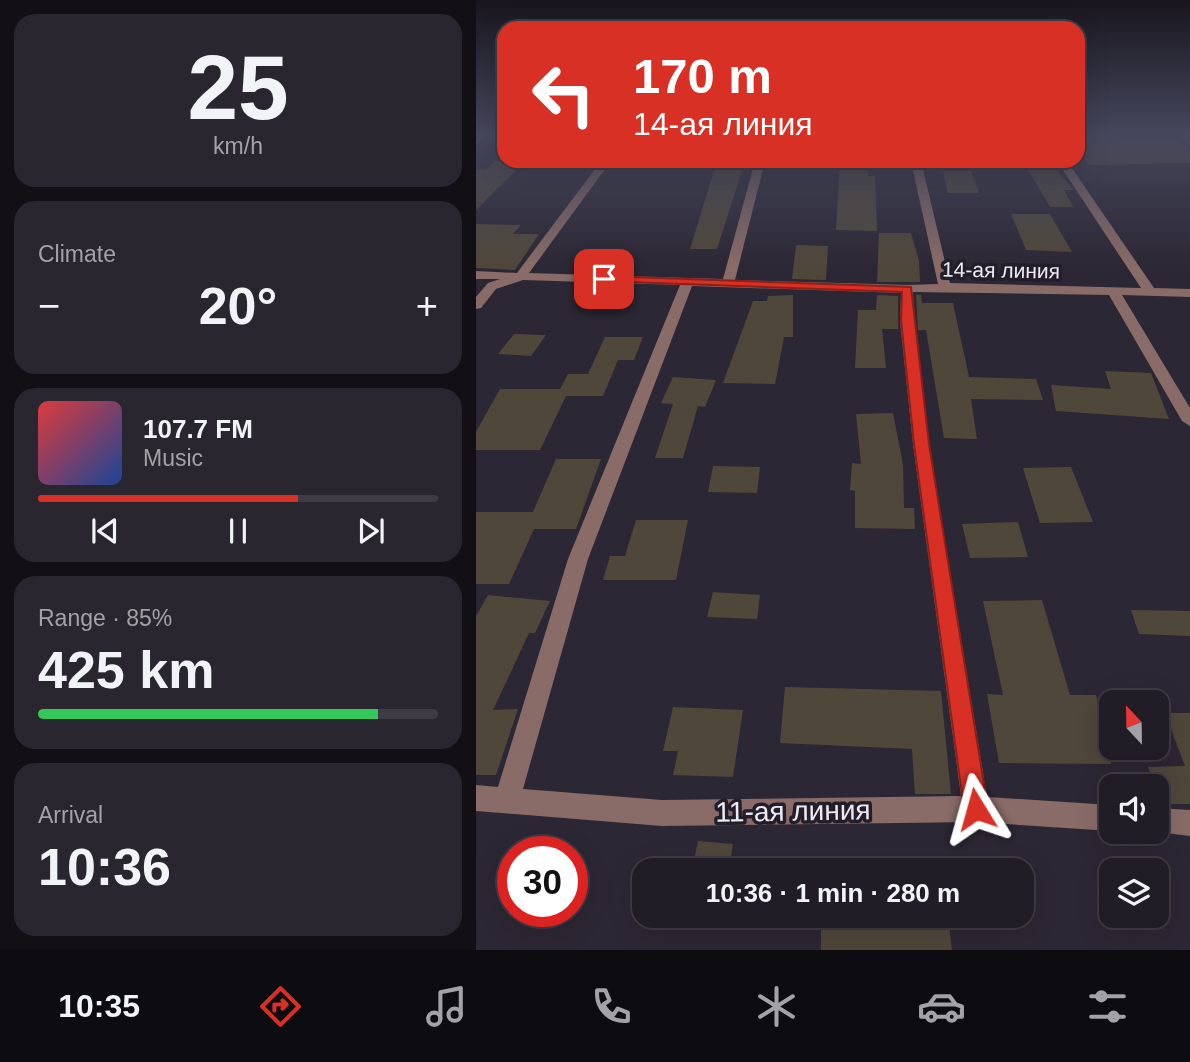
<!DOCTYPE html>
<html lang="en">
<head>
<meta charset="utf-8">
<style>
  body { margin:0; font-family:Arial,sans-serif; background:#29262f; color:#f1f3f6; height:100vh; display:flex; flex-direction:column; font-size:26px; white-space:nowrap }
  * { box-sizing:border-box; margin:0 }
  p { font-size:23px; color:#a2a2a7 }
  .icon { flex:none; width:38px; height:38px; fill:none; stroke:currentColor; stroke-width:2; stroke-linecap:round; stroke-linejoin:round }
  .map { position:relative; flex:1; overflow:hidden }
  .details { display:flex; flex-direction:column; gap:14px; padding:14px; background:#121015; width:476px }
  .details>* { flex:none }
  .hud { position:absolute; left:21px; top:21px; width:588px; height:147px; border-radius:21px; box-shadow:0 7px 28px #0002,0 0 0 2px #3e3b44; background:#d93025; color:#fff; overflow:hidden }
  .needle { width:46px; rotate:338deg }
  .tools { position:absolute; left:623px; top:690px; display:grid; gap:14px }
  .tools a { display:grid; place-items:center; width:70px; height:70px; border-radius:14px; background:#211d27; box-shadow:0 7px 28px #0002,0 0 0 2px #3e3b44; font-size:35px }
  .speed { position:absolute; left:21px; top:836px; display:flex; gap:14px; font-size:35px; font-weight:700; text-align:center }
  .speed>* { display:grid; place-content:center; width:91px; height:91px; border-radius:50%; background:#211d27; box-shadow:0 7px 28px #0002,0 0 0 2px #3e3b44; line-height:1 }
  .speed .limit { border:10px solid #d22; background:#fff; color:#111 }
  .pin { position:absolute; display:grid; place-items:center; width:60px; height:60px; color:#fff; margin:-30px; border-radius:14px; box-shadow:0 4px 10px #0006 }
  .me { position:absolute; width:77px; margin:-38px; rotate:352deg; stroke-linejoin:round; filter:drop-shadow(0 0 5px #0008) }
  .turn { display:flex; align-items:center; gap:24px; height:147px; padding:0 21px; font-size:32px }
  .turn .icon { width:91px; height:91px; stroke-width:2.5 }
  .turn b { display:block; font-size:49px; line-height:60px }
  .big { font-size:52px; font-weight:800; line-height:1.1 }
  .details .card { flex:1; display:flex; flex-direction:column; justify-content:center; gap:10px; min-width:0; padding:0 24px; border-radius:21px; background:#29262f }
  .details .dial { align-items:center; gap:0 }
  .dial b { font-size:91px; line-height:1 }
  .song { display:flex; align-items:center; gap:21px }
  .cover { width:84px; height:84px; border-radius:10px; background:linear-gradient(135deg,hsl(0 70% 55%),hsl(220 70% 35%)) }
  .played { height:7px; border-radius:4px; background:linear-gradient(90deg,#d93025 65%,#3e3b44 65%) }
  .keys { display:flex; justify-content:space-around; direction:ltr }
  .heat { display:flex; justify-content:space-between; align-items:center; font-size:38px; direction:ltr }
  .charge { height:10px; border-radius:5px; background:linear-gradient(90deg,#34c759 85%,#3e3b44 0) }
  .trip { position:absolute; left:156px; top:858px; width:402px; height:70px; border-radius:21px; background:#211d27; box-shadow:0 7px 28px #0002,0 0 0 2px #3e3b44; font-weight:800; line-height:70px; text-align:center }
  .tabs { display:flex; height:112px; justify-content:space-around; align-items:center; background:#0d0c10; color:#a2a2a7 }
  .tabs .icon { width:49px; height:49px }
  .tabs .selected { color:#d93025 }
  .tabs b { font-size:32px; color:#f1f3f6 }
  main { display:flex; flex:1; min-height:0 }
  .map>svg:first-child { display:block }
  .building { fill:#50473b }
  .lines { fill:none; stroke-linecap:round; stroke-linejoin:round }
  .minor { fill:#896c67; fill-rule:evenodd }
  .route { fill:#d93025; stroke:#8d1f18; stroke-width:2 }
  .labels { text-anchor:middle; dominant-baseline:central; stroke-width:7; stroke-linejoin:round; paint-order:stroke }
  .far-street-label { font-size:21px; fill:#edeaf3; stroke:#221e2a }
  .near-street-label { font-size:28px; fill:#edeaf3; stroke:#221e2a }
</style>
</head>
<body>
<main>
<section class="details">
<div class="card dial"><b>25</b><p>km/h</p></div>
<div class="card"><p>Climate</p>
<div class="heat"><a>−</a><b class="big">20°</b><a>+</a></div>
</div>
<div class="card">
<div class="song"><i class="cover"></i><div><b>107.7 FM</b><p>Music</p></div></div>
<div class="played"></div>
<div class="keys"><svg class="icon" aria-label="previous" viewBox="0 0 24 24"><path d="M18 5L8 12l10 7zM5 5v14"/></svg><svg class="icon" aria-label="pause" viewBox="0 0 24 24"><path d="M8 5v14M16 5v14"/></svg><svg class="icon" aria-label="next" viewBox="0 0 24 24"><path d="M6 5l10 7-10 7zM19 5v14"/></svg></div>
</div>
<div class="card"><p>Range · 85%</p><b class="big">425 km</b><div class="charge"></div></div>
<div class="card"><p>Arrival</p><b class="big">10:36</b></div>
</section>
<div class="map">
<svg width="714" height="950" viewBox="0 0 714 950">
  <rect width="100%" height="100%" fill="#2c2734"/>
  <path class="building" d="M602,135L654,140H704L714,149V163L612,165L602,146Z
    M19,161H49L0,210V169L10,170Z
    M241,161H269L241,249H214Z
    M364,161H390L392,176H399L401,231L360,230Z
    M547,161L575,162L597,190H588L597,207H574Z
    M467,171H495L503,193H472Z
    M535,214H574L596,252L550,250Z
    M0,224L45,225L37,234H63L39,270L0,268Z
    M403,233H435L443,261L444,282H401Z
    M320,245L352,246L350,280L316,279Z
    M317,295V337H308L299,384L247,383L277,301H291L292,296Z
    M401,295L422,296V329H406L410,368H379L382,310H400Z
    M440,295H445L446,303H477L493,377L560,379L567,400L495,399L501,439L468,438L450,330H442Z
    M38,334L70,335L55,356L22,354Z
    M129,337H167L158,360H142L127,396H90L64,450H0V432L24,389H84L92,374H112Z
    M629,371L675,373L693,419L580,411L575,385L635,389Z
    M197,377L240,380L229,407L222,406L207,458H179L197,404L185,403Z
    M417,413L427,465L428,508H438L439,529L379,528V491L374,490L376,463L385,464L380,414Z
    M80,459H125L100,529H58L33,584H0V512H57Z
    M237,466L284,467L281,493L232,492Z
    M595,467L617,522L564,523L547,468Z
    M160,520H212L200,580H127L134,556H149Z
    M542,522L552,557L494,558L486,524Z
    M237,592L284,595L281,619L231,617Z
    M12,595L74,601L59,633H53L17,710L42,709L20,775H0V616Z
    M566,600L594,695H620L627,719H635V764L523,763L511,694L527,695L507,601Z
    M655,610L714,611V636L663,634Z
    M309,687L465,691L475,794H439L436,749L304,743Z
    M197,707L267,710L257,777L197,775L202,751H187Z
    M689,713H714V804H685L672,767L709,766Z
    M222,841L257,844L253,870H216Z
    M345,917H472L476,950H345Z"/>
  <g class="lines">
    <path class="minor" d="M3,135H12L0,144Z
      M702,135H711L714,145Z
      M125,161H135L53,273L247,279L279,161H289L259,280L431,285L462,284L435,161H445L474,283L665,288L581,161H591L678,288L714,289V297L646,295L714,408V426L706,421L633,295L437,292L438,321L453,444L511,797L635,805V831L500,822L186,826L0,811V785L22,787L92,559L204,285L47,280L20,289L5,308L0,309V297L12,283L24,279H0V271L41,273ZM216,286L425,293L424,321L437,444L485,796L186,800L47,789L112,559Z
      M681,808L714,810V836L673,831H681Z"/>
  </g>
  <linearGradient id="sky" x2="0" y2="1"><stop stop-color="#18151d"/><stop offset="0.5" stop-color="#45475c"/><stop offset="1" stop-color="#45475c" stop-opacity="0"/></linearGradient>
  <rect width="714" height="268" fill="url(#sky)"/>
  <path class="route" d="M128,276L435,287L453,444L512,809L508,818L500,821L491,818L488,809L438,444L425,320L426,292L124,281L123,279Z"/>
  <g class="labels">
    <g class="far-street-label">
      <text transform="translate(525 270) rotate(1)">14-ая линия</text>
    </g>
    <g class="near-street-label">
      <text transform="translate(317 811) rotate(-1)">11-ая линия</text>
    </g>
  </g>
</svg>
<div class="tools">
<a><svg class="needle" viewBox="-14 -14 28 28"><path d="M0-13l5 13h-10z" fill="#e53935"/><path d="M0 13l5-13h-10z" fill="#a2a2a7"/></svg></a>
<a><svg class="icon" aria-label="sound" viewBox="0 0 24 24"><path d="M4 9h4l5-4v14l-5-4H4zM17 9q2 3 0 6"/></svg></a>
<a><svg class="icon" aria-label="layers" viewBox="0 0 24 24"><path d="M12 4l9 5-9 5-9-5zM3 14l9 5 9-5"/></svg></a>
</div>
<div class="speed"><div class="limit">30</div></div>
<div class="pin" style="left:128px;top:279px;background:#d93025"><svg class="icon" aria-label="arrive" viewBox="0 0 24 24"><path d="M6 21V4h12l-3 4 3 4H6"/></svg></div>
<svg class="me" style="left:500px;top:809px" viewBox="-20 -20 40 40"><path d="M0-17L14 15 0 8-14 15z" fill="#d93025" stroke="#fff" stroke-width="4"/></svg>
<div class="trip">10:36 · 1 min · 280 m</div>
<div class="hud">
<div class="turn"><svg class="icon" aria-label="left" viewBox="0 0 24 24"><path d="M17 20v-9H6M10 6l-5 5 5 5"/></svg><div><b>170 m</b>14-ая линия</div></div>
</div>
</div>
</main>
<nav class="tabs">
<b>10:35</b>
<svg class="icon selected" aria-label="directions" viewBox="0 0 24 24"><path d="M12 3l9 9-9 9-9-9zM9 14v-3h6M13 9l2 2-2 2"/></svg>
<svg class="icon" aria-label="music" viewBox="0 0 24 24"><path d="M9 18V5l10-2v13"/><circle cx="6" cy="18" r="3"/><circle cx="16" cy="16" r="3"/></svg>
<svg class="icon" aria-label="phone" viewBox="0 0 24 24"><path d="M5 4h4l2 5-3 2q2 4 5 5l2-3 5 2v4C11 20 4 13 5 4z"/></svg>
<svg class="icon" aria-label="climate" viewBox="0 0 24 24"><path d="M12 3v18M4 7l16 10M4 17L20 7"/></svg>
<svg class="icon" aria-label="car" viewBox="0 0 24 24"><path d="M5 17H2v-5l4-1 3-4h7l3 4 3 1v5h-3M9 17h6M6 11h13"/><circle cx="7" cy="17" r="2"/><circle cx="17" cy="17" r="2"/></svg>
<svg class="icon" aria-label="filters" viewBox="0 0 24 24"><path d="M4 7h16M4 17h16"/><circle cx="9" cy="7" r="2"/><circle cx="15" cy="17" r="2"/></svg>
</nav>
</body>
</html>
